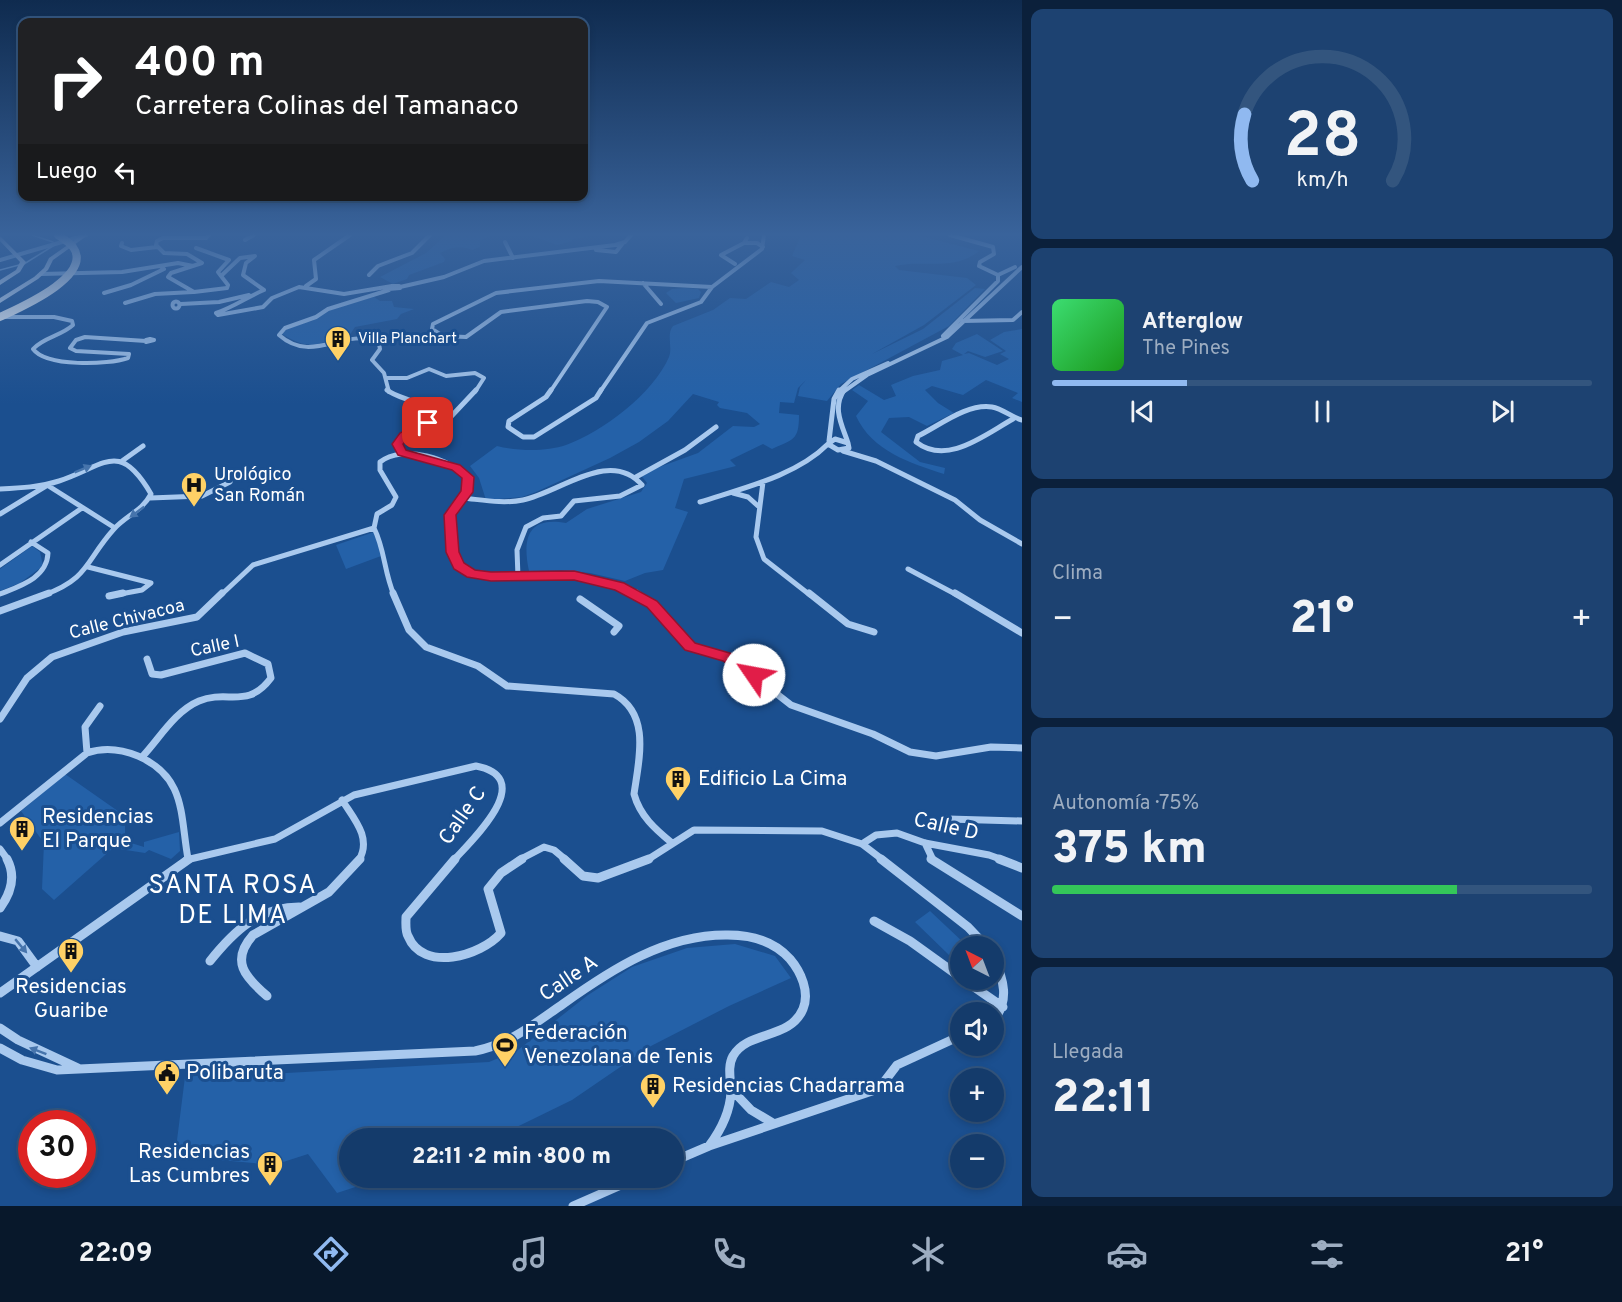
<!DOCTYPE html>
<html lang="es">
<head>
<meta charset="utf-8">
<style>
  body { margin:0; font-family:Overpass,sans-serif; background:#1d4271; color:#f1f3f6; height:100vh; display:flex; flex-direction:column; font-size:22px; white-space:nowrap }
  * { box-sizing:border-box; margin:0 }
  p { font-size:20px; color:#9dadc1 }
  .icon { flex:none; width:33px; height:33px; fill:none; stroke:currentColor; stroke-width:2; stroke-linecap:round; stroke-linejoin:round }
  .map { position:relative; flex:1; overflow:hidden }
  .side { display:flex; flex-direction:column; gap:9px; padding:9px; background:#0b203b; width:600px }
  .side>* { flex:none }
  .top-card { position:absolute; left:18px; top:18px; width:570px; height:183px; border-radius:12px; box-shadow:0 3px 9px #0003,0 0 0 2px #33557e; background:#202124; color:#fff; overflow:hidden }
  .needle { width:39px; rotate:318deg }
  .controls { position:absolute; left:950px; top:936px; display:grid; gap:12px }
  .controls a { display:grid; place-items:center; width:54px; height:54px; border-radius:50%; background:#143b6b; box-shadow:0 3px 9px #0003,0 0 0 2px #33557e; font-size:30px }
  .speed { position:absolute; left:18px; top:1110px; display:flex; gap:12px; font-size:30px; font-weight:700; text-align:center }
  .speed>* { display:grid; place-content:center; width:78px; height:78px; border-radius:50%; background:#143b6b; box-shadow:0 3px 9px #0003,0 0 0 2px #33557e; line-height:1 }
  .speed .limit { border:9px solid #d22; background:#fff; color:#111 }
  .pin { position:absolute; display:grid; place-items:center; width:51px; height:51px; color:#fff; margin:-26px; border-radius:12px; box-shadow:0 3px 9px #0006 }
  .me { position:absolute; width:66px; margin:-33px; rotate:303deg; stroke-linejoin:round; filter:drop-shadow(0 0 4px #0008) }
  .turn { display:flex; align-items:center; gap:21px; height:126px; padding:0 18px; font-size:27px }
  .turn .icon { width:78px; height:78px; stroke-width:2.5 }
  .turn b { display:block; font-size:42px; line-height:51px }
  .then { display:flex; align-items:center; height:57px; padding:0 18px; background:#0003; gap:12px; font-size:22px }
  .big { font-size:45px; font-weight:800; line-height:1.1 }
  .side .tile { flex:1; display:flex; flex-direction:column; justify-content:center; gap:9px; min-width:0; padding:0 21px; border-radius:12px; background:#1d4271 }
  .side .dial { align-items:center; gap:0 }
  .dial svg { height:156px; overflow:visible; fill:none; stroke:#33557e; stroke-width:7; stroke-linecap:round; text-anchor:middle }
  .dial text { fill:#f1f3f6; stroke:none }
  .song { display:flex; align-items:center; gap:18px }
  .cover { width:72px; height:72px; border-radius:9px; background:linear-gradient(135deg,hsl(140 70% 55%),hsl(120 70% 35%)) }
  .played { height:6px; border-radius:3px; background:linear-gradient(90deg,#90b9f0 25%,#33557e 25%) }
  .keys { display:flex; justify-content:space-around; direction:ltr }
  .heat { display:flex; justify-content:space-between; align-items:center; font-size:33px; direction:ltr }
  .charge { height:9px; border-radius:4px; background:linear-gradient(90deg,#34c759 75%,#33557e 0) }
  .trip { position:absolute; left:339px; top:1128px; width:345px; height:60px; border-radius:30px; background:#143b6b; box-shadow:0 3px 9px #0003,0 0 0 2px #33557e; font-weight:800; line-height:60px; text-align:center }
  .tabs { display:flex; height:96px; justify-content:space-around; align-items:center; background:#08182b; color:#9dadc1 }
  .tabs .icon { width:42px; height:42px }
  .tabs .on { color:#90b9f0 }
  .tabs b { font-size:27px; color:#f1f3f6 }
  main { display:flex; flex:1; min-height:0 }
  .map>svg:first-child { display:block }
  .green { fill:#2461a8 }
  .lines { fill:none; stroke-linecap:round; stroke-linejoin:round }
  .stream { stroke:#9cc4f0; stroke-width:1.5 }
  .street-far3 { stroke:#a9c9ee; stroke-width:4 }
  .street-far2 { stroke:#a9c9ee; stroke-width:5 }
  .street-far1 { stroke:#a9c9ee; stroke-width:7 }
  .street { stroke:#a9c9ee; stroke-width:9 }
  .secondary { fill:#d6e6fa; fill-rule:evenodd }
  .highway-bridge { stroke:#fff; stroke-width:8 }
  .oneway { fill:#4674ac }
  .route { fill:#e11d48; stroke:#92132f; stroke-width:1.5 }
  .labels { text-anchor:middle; dominant-baseline:central; stroke-width:6; stroke-linejoin:round; paint-order:stroke }
  .far-poi-label { font-size:15px; fill:#fff; stroke:#1b4f8f; text-anchor:start }
  .poi-label { font-size:18px; fill:#fff; stroke:#1b4f8f; text-anchor:start }
  .street-label { font-size:18px; fill:#fff; stroke:#1b4f8f }
  .near-poi-label { font-size:21px; fill:#fff; stroke:#1b4f8f; text-anchor:start }
  .near-street-label { font-size:21px; fill:#fff; stroke:#1b4f8f }
  .near-quarter-label { font-size:26px; letter-spacing:1.5px; fill:#fff; stroke:#1b4f8f }
</style>
</head>
<body>
<main>
<div class="map">
<svg width="1022" height="1206" viewBox="0 0 1022 1206">
  <rect width="100%" height="100%" fill="#1b4f8f"/>
  <path class="green" d="M446,235H491L480,241V247L472,250C462,245 450,247 440,253L445,259L444,262L409,275L407,279L393,284L380,277L426,253Z
    M530,235H595L573,239L572,241L557,245Z
    M801,235H917L979,251C953,272 922,259 895,266L899,270L967,278L976,285L924,325L872,354L923,329L975,288L985,289L949,326L841,384L827,401L798,396L800,387L806,380L798,388L794,403L780,402L779,413L799,415C799,441 793,439 772,449L763,444L730,460L736,466L684,479L675,508L688,512L663,570L645,573L625,581L590,573L561,570L529,571C522,538 528,516 566,523L587,509L641,492L647,483L640,474L698,453L733,426L754,427L760,424L747,413L720,408L717,405L719,402L693,394L668,421L639,442L610,458L536,492L522,497L486,500L479,478L470,466L497,446C517,451 546,452 566,445C602,432 653,394 669,357C673,347 666,335 673,326L713,310L730,298L746,299L771,282L789,287L799,280L791,273L805,260L792,256Z
    M685,288L698,289L701,292L699,298L676,303L666,293L672,289Z
    M374,297L380,301H392L394,307L414,309L401,314L397,319L355,327L349,336C318,342 312,353 282,334L291,325L312,321L326,310Z
    M1022,329V402L1012,398L1018,393L986,380L963,395L932,386L925,390L938,403L954,413L927,426L909,417L889,418L881,432L920,462L945,468L944,474C910,463 872,451 856,416L868,401L852,390L859,385L884,400L896,396L891,385L913,376L940,370L942,361L963,355L952,349L956,343L977,334L1003,351L985,357L968,351L964,354L969,353L997,365L1009,359L1000,354L1006,351L990,340L1004,332Z
    M374,532L381,556L346,569L336,545Z
    M32,546L40,552L43,566L20,583L0,591V569Z
    M65,774L125,816V841L144,847V842L179,832L180,851L171,859L149,850L145,853L113,848L54,900L42,889L44,843L21,811Z
    M930,911L964,943L949,955L915,922Z
    M735,944L775,956L791,978L729,1006L651,1046L572,1100L494,1138H350V1178H383L337,1193L308,1154L274,1165L175,1156L185,1077L241,1072L251,1075L489,1062L518,1050L588,995L632,967L687,948Z"/>
  <g class="lines">
    <path class="stream" d="M32,235L53,242
      M24,264L53,246
      M0,270L19,265"/>
    <path class="street-far3" d="M209,235L206,238H163L157,241L156,245L164,253L187,254L202,263L171,273L168,277L194,292L227,288L228,285L221,276L240,258L255,256L246,263L243,275L264,290C247,297 234,307 216,313L218,315
      M950,235L993,247L994,254L980,262L979,266L998,275
      M245,240L254,235
      M505,242L513,258
      M122,243L121,246L131,250L157,247
      M745,243H757L763,247
      M196,248L229,260L218,272L221,276
      M596,250L616,252L623,243
      M0,260L86,235
      M735,264L721,255L744,243L747,238
      M41,274L122,272L178,263L193,266
      M369,275L378,266L412,253L430,235
      M643,283L661,304
      M306,286L316,279L314,260L350,235
      M393,286H399L400,288L388,289Z
      M400,287L444,277L484,261L615,245L625,242L631,235
      M712,287L762,249L764,235
      M389,290L328,309L316,317L285,328L279,335C311,363 338,332 378,339L380,349L372,360L384,373L389,392
      M104,293L131,285L164,269L160,266
      M172.5 305a3.5 3.5 0 1 1 7 0a3.5 3.5 0 1 1-7 0Z
      M125,303L155,294L193,292
      M181,304L219,302L249,295
      M218,315L263,307L272,298L299,287L344,294L392,286
      M0,317H54L72,321L73,325C61,336 44,337 33,349C46,367 108,365 128,358L129,354L76,351L70,348L76,340L85,337L146,341
      M962,321L1013,320L1022,312
      M943,336L998,281V275L1015,267
      M150,339L154,340L146,342V340Z
      M387,378H407L429,369L446,376L475,373L484,378L475,392
      M550,392L607,307L598,302L587,301L501,312L466,337L443,336L432,329L433,324L496,293L599,281L712,287L701,302L647,323L600,392
      M838,392L852,379L888,363
      M843,392L867,375L947,337L1022,267"/>
    <path class="street-far2" d="M387,390C403,402 427,398 428,423L400,439L398,444L402,453
      M551,390L546,397L509,421L508,427L523,437H534L596,398L601,390
      M844,390C832,408 842,425 848,443
      M1013,419C984,435 947,466 916,442L918,436C939,426 967,403 992,407C1003,409 1011,417 1022,420
      M445,423L476,390
      M835,439L848,443L849,448L838,450L828,444Z
      M829,441L834,399L839,390
      M843,451L876,461L955,500L980,520L1022,544
      M122,461L143,446
      M636,477L685,450L716,427
      M763,482L756,537L764,559L810,595
      M47,485L115,528
      M0,489C21,488 40,487 59,481C105,466 119,439 151,494C142,511 127,515 114,529C85,561 90,578 44,595
      M733,493L748,497L758,506
      M150,498L202,496L230,482
      M463,498C483,500 503,504 523,500C561,492 610,448 642,485L620,496L574,501L561,516L543,518L526,527L517,550L518,577
      M700,502C743,488 796,476 828,444
      M0,514L46,486
      M374,528L377,514L392,505L396,497L380,470V462C403,444 452,458 469,480C466,494 458,501 451,513C446,524 453,547 454,560L472,574L491,577L574,576L604,582L638,595
      M374,528C385,550 384,572 394,595
      M0,565L82,508
      M88,567L151,583L142,590L115,595
      M908,569L957,595
      M0,594C20,586 47,578 48,553L31,542
      M221,595L253,565L374,528"/>
    <path class="street-far1" d="M393,593L409,630L426,647L478,666L507,686L614,694C651,714 639,759 634,794C640,816 655,829 672,843
      M636,593L652,604L690,646L736,662L791,705L873,734L910,752L936,756L991,747L1022,748
      M809,593L848,624L874,632
      M955,593L1022,633
      M109,596L123,593
      M580,599L619,626L614,632
      M0,611L49,593
      M0,719L27,678L52,657L123,632L197,617L222,593
      M87,753L85,727L100,706
      M142,757C159,739 175,711 199,701C228,689 247,710 271,678L268,664L245,653L161,675L152,674L147,659
      M342,800C354,819 372,838 359,860
      M948,819L1022,821
      M0,823L87,753C104,747 121,749 138,756C186,777 180,814 188,859
      M925,843L933,860
      M862,844L876,835L897,833L925,843L989,855L1003,860
      M0,849L8,860
      M186,860L275,839L354,795L476,766C538,778 473,839 454,860
      M519,860L544,847L554,850L566,860
      M647,860L694,830L822,831L862,844L883,860"/>
    <path class="street" d="M455,859L406,917C406,923 405,931 408,936C423,973 481,956 501,933L488,889L501,873L522,859
      M564,859L583,876L598,878L649,859
      M881,859L968,927L986,946
      M931,859L1022,916
      M999,859L1022,868
      M0,908C11,893 16,876 7,859
      M874,921L910,941L960,977
      M0,936L18,941L37,967
      M993,957C1004,979 1010,1001 993,1021
      M210,961C234,931 259,907 299,907
      M964,980L1003,1007
      M0,993L189,859
      M267,996C245,977 230,961 253,935L329,892L360,859
      M0,1028L18,1040L78,1068
      M0,1048L22,1060L57,1070L475,1051C510,1044 534,1024 563,1004C612,969 666,934 728,935C751,935 774,941 790,959C801,972 810,992 803,1009C790,1040 748,1030 733,1056C727,1067 731,1080 731,1092C730,1113 721,1130 709,1146
      M732,1090L751,1110L773,1123
      M674,1161L709,1146L872,1091L884,1082L897,1065L960,1036
      M573,1206L637,1178"/>
    <path class="secondary" d="M82,235H88L53,260L48,270L38,279L0,303V298L34,277L44,268L49,258Z
      M0,236L26,262L20,272L0,285V280L16,270L20,262L0,241Z"/>
    <path class="highway-bridge" d="M0,317C19,308 94,276 73,247C69,242 62,238 58,235"/>
  </g>
  <defs><path id="oneway-solid" d="M-6-.8H1V-3.2L6.5 0L1 3.2V.8H-6Z" transform="scale(1.5)"/></defs>
  <g class="oneway">
    <use href="#oneway-solid" transform="translate(83 469) rotate(-22)"/>
    <use href="#oneway-solid" transform="translate(137 512) rotate(143)"/>
    <use href="#oneway-solid" transform="translate(21 946) rotate(50)"/>
    <use href="#oneway-solid" transform="translate(38 1051) rotate(-159)"/>
  </g>
  <linearGradient id="sky" x2="0" y2="1"><stop stop-color="#0f2b4f"/><stop offset="0.58" stop-color="#39639b"/><stop offset="1" stop-color="#39639b" stop-opacity="0"/></linearGradient>
  <rect width="1022" height="404" fill="url(#sky)"/>
  <path class="route" d="M424,420L434,423L408,438L403,444L406,450L460,465L474,477L473,492L456,515L459,552L464,563L475,570L491,572L574,571L624,583L657,601L695,643L733,654L760,671L762,675L760,679H749L723,661L685,650L647,607L615,590L574,580L491,581L467,577L454,569L446,552L444,515L461,491L462,478L452,470L398,455L392,444L400,433Z"/>
  <defs>
    <g id="building-pin" transform="scale(1.35)"><path d="M0 17L-7.5 6A9.5 9.5 0 1 1 7.5 6Z" fill="#ffd166" stroke="#1b4f8f"/><path d="M-4-6H4V6H1V3H-1V6H-4ZM-2.5-4.3h1.7v1.8h-1.7ZM.8-4.3h1.7v1.8H.8ZM-2.5-1h1.7V.8h-1.7ZM.8-1h1.7V.8H.8Z" fill="#111"/></g>
    <g id="hospital-pin" transform="scale(1.35)"><path d="M0 17L-7.5 6A9.5 9.5 0 1 1 7.5 6Z" fill="#ffd166" stroke="#1b4f8f"/><path d="M-5-5h3v3.5h4V-5h3V5h-3V1.5h-4V5h-3Z" fill="#111"/></g>
    <g id="stadium-pin" transform="scale(1.35)"><path d="M0 17L-7.5 6A9.5 9.5 0 1 1 7.5 6Z" fill="#ffd166" stroke="#1b4f8f"/><path d="M0-5a6.5 5 0 1 0 0 10a6.5 5 0 1 0 0-10ZM-3.5-1.8h7v3.6h-7Z" fill="#111"/></g>
    <g id="civic-pin" transform="scale(1.35)"><path d="M0 17L-7.5 6A9.5 9.5 0 1 1 7.5 6Z" fill="#ffd166" stroke="#1b4f8f"/><path d="M-.6-6.5H3V-4.5H.6V-3L4-1V1h2V6H-6V1h2V-1L-.6-3ZM-1.2 2.5V6h2.4V2.5Z" fill="#111"/></g>
  </defs>
  <g fill-rule="evenodd">
    <use href="#building-pin" x="338" y="339"/>
    <use href="#hospital-pin" x="194" y="485"/>
    <use href="#building-pin" x="678" y="779"/>
    <use href="#building-pin" x="22" y="829"/>
    <use href="#building-pin" x="71" y="951"/>
    <use href="#stadium-pin" x="505" y="1045"/>
    <use href="#civic-pin" x="167" y="1073"/>
    <use href="#building-pin" x="653" y="1086"/>
    <use href="#building-pin" x="270" y="1164"/>
  </g>
  <g class="labels">
    <g class="far-poi-label">
      <text x="358" y="339">Villa Planchart</text>
    </g>
    <g class="poi-label">
      <text x="214" y="475">Urológico<tspan x="214" dy="21">San Román</tspan></text>
    </g>
    <g class="street-label">
      <text transform="translate(127 620) rotate(-14)">Calle Chivacoa</text>
      <text transform="translate(215 647) rotate(-12)">Calle I</text>
    </g>
    <g class="near-poi-label">
      <text x="698" y="779">Edificio La Cima</text>
      <text x="42" y="817">Residencias<tspan x="42" dy="24">El Parque</tspan></text>
      <text x="71" y="987" text-anchor="middle">Residencias<tspan x="71" dy="24">Guaribe</tspan></text>
      <text x="524" y="1033">Federación<tspan x="524" dy="24">Venezolana de Tenis</tspan></text>
      <text x="186" y="1073">Polibaruta</text>
      <text x="672" y="1086">Residencias Chadarrama</text>
      <text x="250" y="1152" text-anchor="end">Residencias<tspan x="250" dy="24">Las Cumbres</tspan></text>
    </g>
    <g class="near-street-label">
      <text transform="translate(463 816) rotate(-55)">Calle C</text>
      <text transform="translate(946 827) rotate(13)">Calle D</text>
      <text transform="translate(569 979) rotate(-34)">Calle A</text>
    </g>
    <g class="near-quarter-label">
      <text x="233" y="886">SANTA ROSA<tspan x="233" dy="30">DE LIMA</tspan></text>
    </g>
  </g>
</svg>
<div class="controls">
<a><svg class="needle" viewBox="-14 -14 28 28"><path d="M0-13l5 13h-10z" fill="#e53935"/><path d="M0 13l5-13h-10z" fill="#9dadc1"/></svg></a>
<a><svg class="icon" aria-label="sound" viewBox="0 0 24 24"><path d="M4 9h4l5-4v14l-5-4H4zM17 9q2 3 0 6"/></svg></a>
<a>+</a>
<a>−</a>
</div>
<div class="speed"><div class="limit">30</div></div>
<div class="pin" style="left:428px;top:423px;background:#d93025"><svg class="icon" aria-label="arrive" viewBox="0 0 24 24"><path d="M6 21V4h12l-3 4 3 4H6"/></svg></div>
<svg class="me" style="left:754px;top:675px" viewBox="-20 -20 40 40"><circle r="19" fill="#fff"/><path d="M0-13L10 11 0 6-10 11z" fill="#e11d48"/></svg>
<div class="trip">22:11 · 2 min · 800 m</div>
<div class="top-card">
<div class="turn"><svg class="icon" aria-label="right" viewBox="0 0 24 24"><path d="M7 20v-9h11M14 6l5 5-5 5"/></svg><div><b>400 m</b>Carretera Colinas del Tamanaco</div></div>
<div class="then">Luego<svg class="icon" aria-label="left" viewBox="0 0 24 24"><path d="M17 20v-9H6M10 6l-5 5 5 5"/></svg></div>
</div>
</div>
<section class="side">
<div class="tile dial"><svg viewBox="0 0 100 80">
<path d="M14 69A42 42 0 1 1 86 69"/>
<path d="M14 69A42 42 0 0 1 10 35" stroke="#90b9f0"/>
<text x="50" y="56" font-size="32" font-weight="700">28</text>
<text x="50" y="72" font-size="11">km/h</text>
</svg></div>
<div class="tile">
<div class="song"><i class="cover"></i><div><b>Afterglow</b><p>The Pines</p></div></div>
<div class="played"></div>
<div class="keys"><svg class="icon" aria-label="previous" viewBox="0 0 24 24"><path d="M18 5L8 12l10 7zM5 5v14"/></svg><svg class="icon" aria-label="pause" viewBox="0 0 24 24"><path d="M8 5v14M16 5v14"/></svg><svg class="icon" aria-label="next" viewBox="0 0 24 24"><path d="M6 5l10 7-10 7zM19 5v14"/></svg></div>
</div>
<div class="tile"><p>Clima</p>
<div class="heat"><a>−</a><b class="big">21°</b><a>+</a></div>
</div>
<div class="tile"><p>Autonomía · 75%</p><b class="big">375 km</b><div class="charge"></div></div>
<div class="tile"><p>Llegada</p><b class="big">22:11</b></div>
</section>
</main>
<nav class="tabs">
<b>22:09</b>
<svg class="icon on" aria-label="directions" viewBox="0 0 24 24"><path d="M12 3l9 9-9 9-9-9zM9 14v-3h6M13 9l2 2-2 2"/></svg>
<svg class="icon" aria-label="music" viewBox="0 0 24 24"><path d="M9 18V5l10-2v13"/><circle cx="6" cy="18" r="3"/><circle cx="16" cy="16" r="3"/></svg>
<svg class="icon" aria-label="phone" viewBox="0 0 24 24"><path d="M5 4h4l2 5-3 2q2 4 5 5l2-3 5 2v4C11 20 4 13 5 4z"/></svg>
<svg class="icon" aria-label="climate" viewBox="0 0 24 24"><path d="M12 3v18M4 7l16 10M4 17L20 7"/></svg>
<svg class="icon" aria-label="car" viewBox="0 0 24 24"><path d="M5 17H2v-5l4-1 3-4h7l3 4 3 1v5h-3M9 17h6M6 11h13"/><circle cx="7" cy="17" r="2"/><circle cx="17" cy="17" r="2"/></svg>
<svg class="icon" aria-label="filters" viewBox="0 0 24 24"><path d="M4 7h16M4 17h16"/><circle cx="9" cy="7" r="2"/><circle cx="15" cy="17" r="2"/></svg>
<b>21°</b>
</nav>
</body>
</html>
